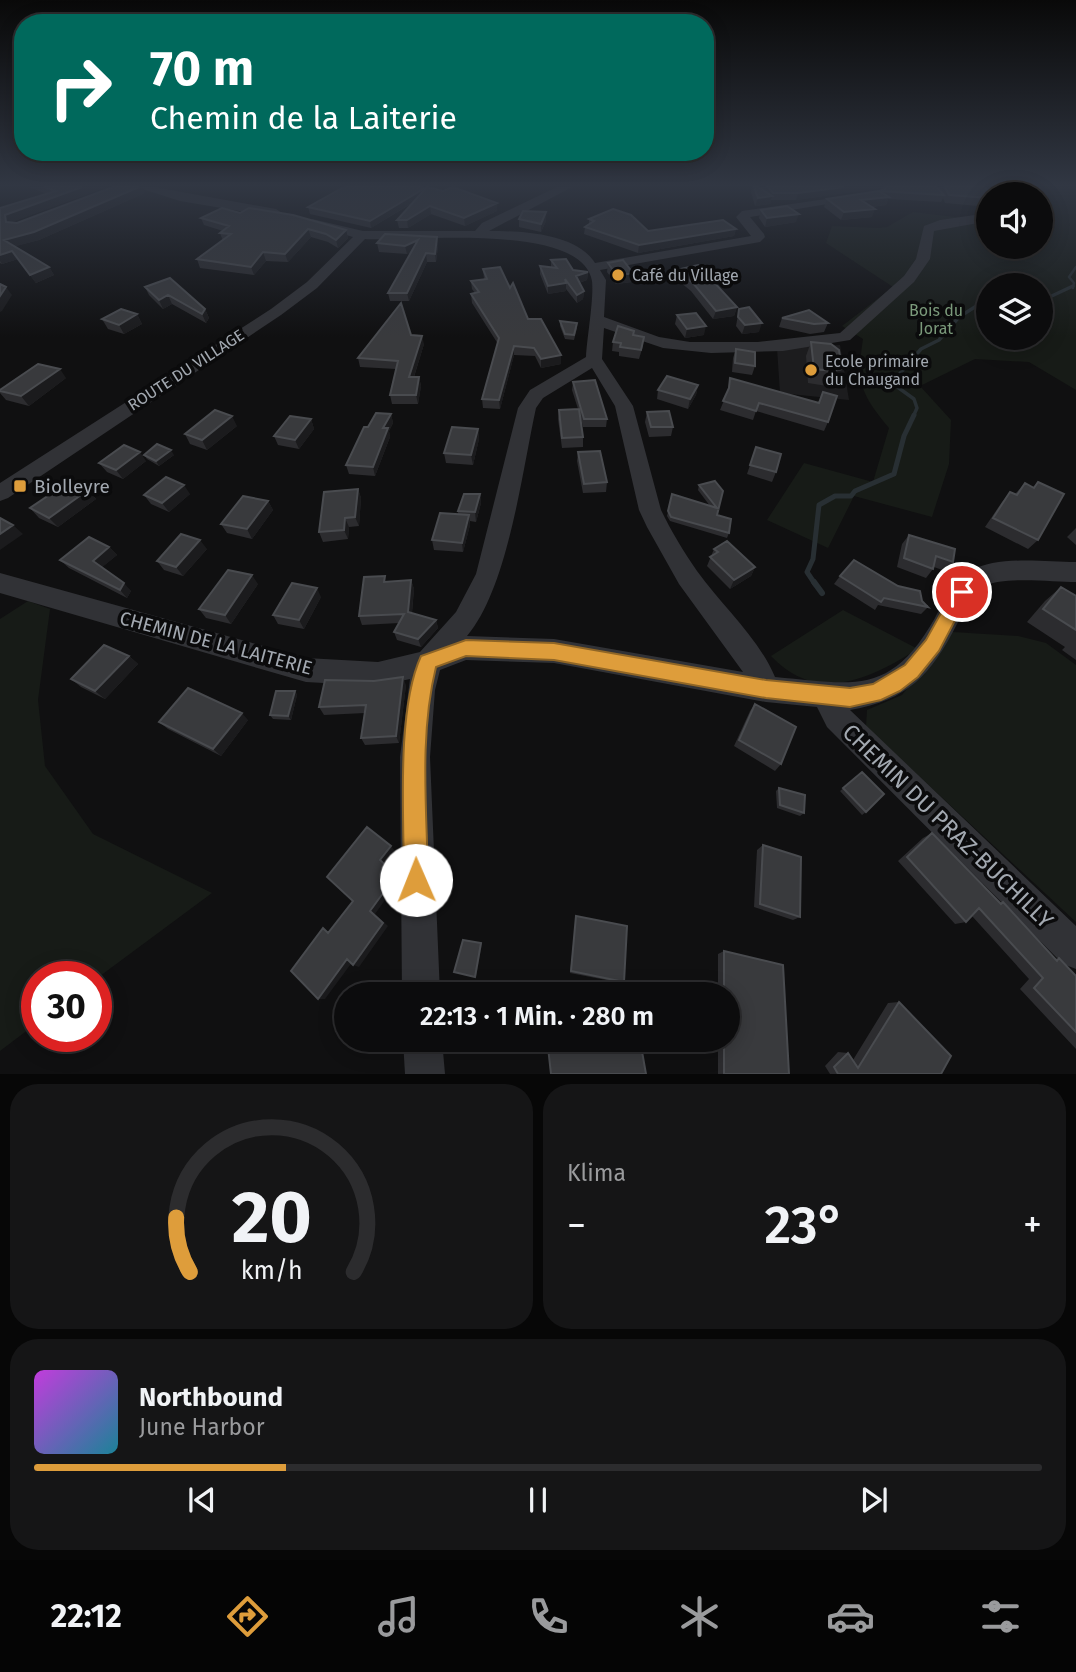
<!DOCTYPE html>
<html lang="de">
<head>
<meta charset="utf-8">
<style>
  body { margin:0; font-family:"Fira Sans",sans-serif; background:#151516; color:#f1f3f6; height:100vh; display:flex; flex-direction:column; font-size:26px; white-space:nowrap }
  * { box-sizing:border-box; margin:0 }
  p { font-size:23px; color:#9a9b9d }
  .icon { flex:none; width:38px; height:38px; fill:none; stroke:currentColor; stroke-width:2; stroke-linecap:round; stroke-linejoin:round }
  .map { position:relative; height:1074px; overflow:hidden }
  .sheet { display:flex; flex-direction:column; gap:10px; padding:10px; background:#070707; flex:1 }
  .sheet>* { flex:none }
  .banner { position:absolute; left:14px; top:14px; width:700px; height:147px; border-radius:28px; box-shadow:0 4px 18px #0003,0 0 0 2px #2c2c2e; background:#00695c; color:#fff; overflow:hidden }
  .buttons { position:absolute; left:976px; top:182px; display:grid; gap:14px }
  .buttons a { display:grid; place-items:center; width:77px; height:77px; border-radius:50%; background:#0c0c0d; box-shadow:0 4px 18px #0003,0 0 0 2px #2c2c2e; font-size:35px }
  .speed { position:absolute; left:21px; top:961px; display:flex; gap:14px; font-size:35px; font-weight:700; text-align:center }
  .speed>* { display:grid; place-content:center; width:91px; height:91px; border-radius:50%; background:#0c0c0d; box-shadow:0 4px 18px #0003,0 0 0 2px #2c2c2e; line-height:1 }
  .speed .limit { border:10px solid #d22; background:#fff; color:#111 }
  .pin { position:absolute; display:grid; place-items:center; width:60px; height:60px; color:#fff; margin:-30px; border:4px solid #fff; border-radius:50%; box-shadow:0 2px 7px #0007 }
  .me { position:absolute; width:77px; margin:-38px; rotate:359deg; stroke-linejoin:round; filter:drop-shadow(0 0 5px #0008) }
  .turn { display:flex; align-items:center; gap:24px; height:147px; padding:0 21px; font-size:32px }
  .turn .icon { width:91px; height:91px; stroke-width:2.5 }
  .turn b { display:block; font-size:49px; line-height:60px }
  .big { font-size:52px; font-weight:600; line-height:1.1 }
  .sheet .card { flex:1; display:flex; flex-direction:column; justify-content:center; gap:10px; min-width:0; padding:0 24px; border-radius:28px; background:#151516 }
  .sheet .dial { align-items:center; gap:0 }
  .dial svg { height:182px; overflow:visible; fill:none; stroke:#2c2c2e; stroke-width:7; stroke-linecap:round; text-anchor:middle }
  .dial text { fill:#f1f3f6; stroke:none }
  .song { display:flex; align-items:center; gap:21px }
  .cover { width:84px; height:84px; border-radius:10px; background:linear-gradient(135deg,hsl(290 70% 55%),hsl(190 70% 35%)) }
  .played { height:7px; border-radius:4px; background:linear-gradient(90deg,#de9d3b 25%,#2c2c2e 25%) }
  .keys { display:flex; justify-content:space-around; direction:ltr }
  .heat { display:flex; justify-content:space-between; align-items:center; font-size:38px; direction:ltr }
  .sheet .tiles { flex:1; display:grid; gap:10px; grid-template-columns:1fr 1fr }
  .card:last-child { grid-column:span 2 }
  .trip { position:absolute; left:334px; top:982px; width:406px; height:70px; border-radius:35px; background:#0c0c0d; box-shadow:0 4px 18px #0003,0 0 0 2px #2c2c2e; font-weight:600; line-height:70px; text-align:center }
  .tab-bar { display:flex; height:112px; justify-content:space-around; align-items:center; background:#050505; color:#9a9b9d }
  .tab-bar .icon { width:49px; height:49px }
  .tab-bar .selected { color:#de9d3b }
  .tab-bar b { font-size:32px; color:#f1f3f6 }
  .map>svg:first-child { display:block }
  .built { fill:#1c1c1e }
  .green { fill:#171b17; fill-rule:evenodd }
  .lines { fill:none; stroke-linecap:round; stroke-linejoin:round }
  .stream-far3 { stroke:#282f33; stroke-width:2.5 }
  .stream-far2 { stroke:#282f33; stroke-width:3.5 }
  .stream-far1 { stroke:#282f33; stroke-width:5 }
  .stream { stroke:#282f33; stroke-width:6 }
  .minor { fill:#313236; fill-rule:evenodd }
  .wall { fill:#2c2c2f }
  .shaded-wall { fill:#1b1b1d }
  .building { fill:#393a3d; stroke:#494b4f; stroke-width:2 }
  .route { fill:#de9d3b; stroke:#906626; stroke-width:2 }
  .poi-dot { fill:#de9d3b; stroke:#0b0b0c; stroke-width:2.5 }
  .labels { text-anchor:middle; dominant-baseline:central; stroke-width:7; stroke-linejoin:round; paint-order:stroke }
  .far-poi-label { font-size:16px; fill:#a2a8b0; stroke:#0b0b0c; text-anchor:start }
  .far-park-label { font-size:16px; fill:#7b9a7b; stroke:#0b0b0c }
  .far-street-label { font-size:16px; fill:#a2a8b0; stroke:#0b0b0c }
  .poi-label { font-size:19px; fill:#a2a8b0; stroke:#0b0b0c; text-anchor:start }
  .street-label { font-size:19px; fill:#a2a8b0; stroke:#0b0b0c }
  .near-street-label { font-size:23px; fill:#a2a8b0; stroke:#0b0b0c }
</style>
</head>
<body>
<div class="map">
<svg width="1076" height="1074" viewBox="0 0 1076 1074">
  <rect width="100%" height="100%" fill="#101011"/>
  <path class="built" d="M840,345L849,400L780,393L777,348Z"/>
  <path class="green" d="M1037,187H1076V390L1029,362L975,359L920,386L951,420L949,464L932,517L854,496L828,548L767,520L804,463L873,482L889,428C861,394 856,383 863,339L842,326L893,287L826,243L832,226L878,228L887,227L913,212L972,219L989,215V247H1041V208L1047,199L1035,191ZM989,285H1041V338H989Z
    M28,601L50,609L38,700L45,766L93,834L212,893L96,979V976H37V1023L0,1051V619Z
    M843,610L918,649C869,679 817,705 771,656Z
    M952,632L1018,636L1046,643L1076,665V922L866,727L867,710L902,695Z"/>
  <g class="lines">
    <path class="stream-far3" d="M1073,288L1074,283L1069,277L1076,267"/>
    <path class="stream-far2" d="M984,301L989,298
      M1041,301L1073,286
      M913,417L917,408L914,399L896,386L897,377L921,349L939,340L959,317L978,305"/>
    <path class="stream-far1" d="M815,584L807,572L813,559L819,505L835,496H851L855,491L894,474L904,436L914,415"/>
    <path class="stream" d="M814,582L822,593"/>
    <path class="minor" d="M136,187H154L276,209L282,213L276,217L180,201Z
      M557,187H572L489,231C521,231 576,233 595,263L751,236L736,217L742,211L861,194L863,196L857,199L750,217L764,234L765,237L760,242L600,270L606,280L604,317L659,337L690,342H758L840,333L904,276L916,259L924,226L940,220L989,213V221L934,231L930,259L914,282L850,340L783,351L711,353L663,348L604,328L602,359L633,406L661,510C671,531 684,552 697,571C722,606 758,637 775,677C854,684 890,697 935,618C944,601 952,581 970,571C999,555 1044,562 1076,562V582C1054,582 1003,576 985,586C971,594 965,610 957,624C931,675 908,700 850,710L1076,926V969L1063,964L827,727L817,707L766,702L554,663L466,660L440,670L435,690L430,757L440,994H402L400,757L410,679L378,686L306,682L0,593V573L306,658L378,662L420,652L456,612L476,574L518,408L530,390L586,357C587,337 594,299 592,281C582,221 410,242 365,239L317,288L281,315L8,498L0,501V483L271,309L307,282L353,237L312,225V219L363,231H475L482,223ZM592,368L615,406L639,510L647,527L679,584L743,672L554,639L467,636C508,588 522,472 536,408L543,398Z
      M1028,187H1040L1036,194H1024Z
      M403,1040H442L445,1074H405Z"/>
  </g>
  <path class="wall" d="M29,187H106L11,222L17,223L145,193L39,240L15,246L49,267L54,275L36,283L18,259L2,264L0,263V208L47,194Z
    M752,187H758L762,190L760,187H937L940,190L938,187H985L989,194V207L945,203L943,198L941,202L888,199L886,205L872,207V217L841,220L824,207L827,199L882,190L880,188L796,200H771L770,204L755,206L751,192Z
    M1000,187H1023L1019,194L998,190Z
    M425,188V189L497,211L465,226L431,214L408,228H399L397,220L414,202L371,228L310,214L308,207Z
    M761,210L796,222L765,227L759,218Z
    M546,212V221L541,232L519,227V219Z
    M240,213L346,230L348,238L338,248L328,242L311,237L288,262L266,261L254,275L200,268L197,259L223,241L220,233L223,231L204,225L201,218Z
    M589,219L648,231L736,229L734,236L638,253L584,234L585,227L589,224Z
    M437,237L438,246L436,262H427L409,301H390L388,293L411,252L407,254L379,252L377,243Z
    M551,260L573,270L588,272L587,280L579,283L584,291L583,299L577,303L566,289V291L548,294L540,274V266L551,267Z
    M608,263L632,282L616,284L607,272Z
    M483,269L510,288L528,319L561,364L541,368L535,356L514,355L500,409L483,408L482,399L498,344L472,303L471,294L475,293L472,289L471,281L484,279Z
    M676,270L737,307L734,316L713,319L691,291L675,278Z
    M145,287L205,309L209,318L206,323L172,304L163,309L149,295Z
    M739,309L759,332L742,334L736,326Z
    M137,314L142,324L124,334L108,329L102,319Z
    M677,315L704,335L685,338L675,324Z
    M782,318L828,323L824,332L810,334L779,327Z
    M560,321L577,328L574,340L565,339L560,326Z
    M411,335L424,344L414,377H419L421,386L418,404H392L390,395L396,369L360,367L358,358Z
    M634,335L643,346L639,359L619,356V352L612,351L613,342Z
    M811,342L831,344L836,383L827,386L808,383L806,356Z
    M736,349L755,366L752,375L732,372L733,358Z
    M66,378L29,406L6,400L0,393V390Z
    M730,378L828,422L824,431L756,411L753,420L720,410L727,393Z
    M573,382L607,419L606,427H583L580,415L583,437V447L562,448L558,419L559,410L578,409L572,390Z
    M698,385L696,395L688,409L657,399L658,390Z
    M647,412L673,427L671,436L649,437L645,422Z
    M391,414L393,423L389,431L390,437L375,476L349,474L346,465L368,427Z
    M311,419L314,429L299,449L278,445L274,436Z
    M237,426L207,450L190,444L185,434Z
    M478,429L479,439L473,465L446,463L444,453Z
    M756,447L776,472L772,482L747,474Z
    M578,452L607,482L606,492L583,493L577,461Z
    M144,455H174L159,466L147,459Z
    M146,461L123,479L107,472L99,463Z
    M715,481L717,515L729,533L727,538L670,521L667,516L672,494L710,506L698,490L699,485Z
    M1038,482V540L1028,549L985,527L1002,502L1010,492L1015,494L1025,483L1033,487Z
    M358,489L361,498L359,526L349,527L348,539L323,542L319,532Z
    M88,490L96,499L58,527L39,518L30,508Z
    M190,494L169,512L151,504L144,495Z
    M480,494L481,503L476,522L470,521V525L463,552L434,550L432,540L458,514V511Z
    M268,501L273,510L252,539L227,533L221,524Z
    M1076,528V545L1067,537Z
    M909,535L953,562L945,571L934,567L933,569L926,578L897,567L902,544Z
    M109,547L117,555L102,567L131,591L127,598L69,568L60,560Z
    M207,549L183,576L164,570L157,561Z
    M714,549L755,567L751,576L730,589L707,566Z
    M840,576L922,601L928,607L921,614L878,605L875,610L834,584Z
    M411,580L414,589L412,613L436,620L438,628L421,647L397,640L394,632L399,623L362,625L359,616L387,582Z
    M258,584L231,624L206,618L199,609Z
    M1061,587L1076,596V660L1062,650L1065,647L1027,622L1045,601Z
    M321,597L304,629L278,624L273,615Z
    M129,656L138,664L105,699L81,687L71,679Z
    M406,685L399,743L365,745L361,738L365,713L324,715L319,707Z
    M295,691L297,695L291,720L273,719L270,715Z
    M755,704L781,764L775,771L734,746L750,711Z
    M248,720L221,756L168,729L159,722Z
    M862,772L866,812L862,815L840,791Z
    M779,788L804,813L800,816L777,808L776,791Z
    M932,833L999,903L1003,902L1055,959L1059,958L1076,976V1049L1020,989L1029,979L972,916L966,922L955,924L898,861L923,838Z
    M763,845L800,917L793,920L754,907L757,850Z
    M576,916L624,982L622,983L570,973Z
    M724,951L789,1074H718V1040H728V994H718V954Z
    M899,1002L941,1074H830L825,1066L838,1052L848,1053L853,1060L888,1003Z"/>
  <path class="shaded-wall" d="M82,187H106L10,223L6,222L5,215Z
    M139,187H143L145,193L39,240L9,248L4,240Z
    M844,187H880V188L796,200L798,193Z
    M425,188L426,194L371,228L370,221Z
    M772,196L770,204L755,206L758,198Z
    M889,197L886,205L857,208L861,200Z
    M497,203V211L465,226L464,218Z
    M430,206L431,214L408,228L407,220Z
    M875,209L872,217L841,220L844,212Z
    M546,212V221L541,232V224Z
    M799,214L796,222L765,227L767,218Z
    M308,229L311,237L288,262L285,254Z
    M736,229L734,236L638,253L639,245Z
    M346,230L348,238L338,248L336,240Z
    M437,237L438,246L436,262L435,254Z
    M418,240L419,248L407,254L405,246Z
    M12,251L18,259L2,264L0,261V255Z
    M263,252L266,261L254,275L251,267Z
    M426,253L427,262L409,301L407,293Z
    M49,267L54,275L36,283L30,275Z
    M588,272L587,280L575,284L576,276Z
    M633,273L632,282L616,284L617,276Z
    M566,283V291L548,294V286Z
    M6,287L12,295L2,311L0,312V296Z
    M584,291L583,299L577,303V295Z
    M168,295L172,304L163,309L159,300Z
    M737,307L734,316L713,319L716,311Z
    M205,309L209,318L206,323L202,314Z
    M137,314L142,324L124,334L119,325Z
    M762,323L759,332L742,334L745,325Z
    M706,326L704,335L685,338L687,329Z
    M422,336L424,344L411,386L409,377Z
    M514,346V355L500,409L499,400Z
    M561,355V364L541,368V359Z
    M60,369L66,378L29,406L21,396Z
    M842,369L836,383L827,386L834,371Z
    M419,377L421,386L418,404L416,395Z
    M698,385L696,395L688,409L690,399Z
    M391,414L393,423L389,431L390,437L375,476L373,467L383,428Z
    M232,416L237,426L207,450L202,440Z
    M311,419L314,429L299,449L295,440Z
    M478,429L479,439L473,465L471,455Z
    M171,450L174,455L159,466L156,461Z
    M140,452L146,461L123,479L116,470Z
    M184,485L190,494L169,512L162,503Z
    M358,489L361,498L359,526L355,517Z
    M88,490L96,499L58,527L49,518Z
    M480,494L481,503L476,522L475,512Z
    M268,501L273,510L252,539L247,529Z
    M469,515L470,525L463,552L462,543Z
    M345,518L349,527L348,539L344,530Z
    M13,525L23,534L0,550V534Z
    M200,540L207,549L183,576L176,567Z
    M109,547L117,555L100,569L93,561Z
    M755,567L751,576L730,589L734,580Z
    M252,575L258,584L231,624L225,615Z
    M411,580L414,589L411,620L408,612Z
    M124,583L131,591L127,598L120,590Z
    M317,588L321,597L304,629L299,620Z
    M436,620L438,628L421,647L418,639Z
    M129,656L138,664L105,699L95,691Z
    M403,677L406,685L399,743L396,736Z
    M295,691L297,695L291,720L288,716Z
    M242,713L248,720L221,756L213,749Z
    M391,846L395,851L384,865L380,860Z
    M394,873L398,877V882L375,914L388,926L359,967L353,965L370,911Z
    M481,943L482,944L476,978L475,977Z
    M347,959L353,961L325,999H318Z"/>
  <path class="building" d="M44,187H82L5,215L6,222L17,223L113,187H139L34,232L4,240L49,267L30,275L12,251L0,255V208L56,191Z
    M344,187H421L425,188L370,221L308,207Z
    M427,187L443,191L453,187L497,203L464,218L430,206L407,220H397Z
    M754,187H758L772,196L758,198Z
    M768,187H844L798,193H773Z
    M885,187H937L944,195L879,191L885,189Z
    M945,187H985L991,194H989V198L949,195Z
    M879,191L889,197L861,200L875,209L844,212L827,199Z
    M787,206L799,214L767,218L761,210Z
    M222,208L240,213L249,208L293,215L346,230L336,240L326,234L308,229L285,254L263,252L251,267L197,259L231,234L220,233L229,226L201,218Z
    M613,209L631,215L648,231L723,220L736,229L639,245L585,227L594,221L589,219Z
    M523,211L546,212L541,224L519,219Z
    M385,234L437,237L435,254L426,253L407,293H388L418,240L405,246L377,243Z
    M566,259L573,270L588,272L576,276L584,291L577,295L565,279L566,283L548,286L540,266L557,268L551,260Z
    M623,260L633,273L617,276L608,263Z
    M698,265L737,307L716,311L693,283L676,270Z
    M500,267L510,288L513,283L528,319H541L561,355L541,359L534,348L514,346L499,400L482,399L499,338L471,294L479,292L471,281L487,279L483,269Z
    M170,278L205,309L202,314L168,295L159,300L145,287Z
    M0,284L6,287L0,296Z
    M401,303L411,335L422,336L409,377H419L416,395H390L398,361L358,358Z
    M749,307L762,323L745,325L738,317L739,309Z
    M121,309L137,314L119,325L102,319Z
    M809,310L828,323L814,324L782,318Z
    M696,313L706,326L687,329L677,315Z
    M560,321L577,323L574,335L565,334Z
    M618,326L634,331L633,335L644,337L641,350L620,347L621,343L613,342Z
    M811,342L831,344L839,350L842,369L834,371L814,369Z
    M736,349L755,352V366L735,363Z
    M38,364L60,369L21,396L0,391V390Z
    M667,376L698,385L690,399L658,390Z
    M730,378L819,403L823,392L837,396L828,422L759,403L756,411L723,401L729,388Z
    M595,380L607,419H584L573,382Z
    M579,409L583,437L562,438L559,410Z
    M215,410L232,416L202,440L185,434Z
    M669,411L673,427H651L647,412Z
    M376,413L391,414L383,428H388L373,467L346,465L364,427H368Z
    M290,416L311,419L295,440L274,436Z
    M452,427L478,429L471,455L444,453Z
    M157,444L171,450L156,461L144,455Z
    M124,445L140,452L116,470L99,463Z
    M756,447L781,454L776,472L750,465Z
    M600,451L607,482L584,484L578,452Z
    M166,477L184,485L162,503L144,495Z
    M70,481L88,490L49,518L30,508Z
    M715,481L723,491L717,515L731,519L729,533L671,517L668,511L672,494L717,508L699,485Z
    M1038,482L1064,494L1038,540L993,518L1010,492L1017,495L1025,483L1034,488Z
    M358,489L355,517L345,518L344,530L319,532L324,492Z
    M464,494H480L475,512L458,511Z
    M243,496L268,501L247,529L221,524Z
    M440,513L469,515L462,543L432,540Z
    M0,518L13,525L0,534Z
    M181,534L200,540L176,567L157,561Z
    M909,535L955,549L953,562L936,556L933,569L904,558Z
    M89,537L109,547L93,561L124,583L120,590L60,560Z
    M727,541L755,567L734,580L710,557L718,552L714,549Z
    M854,560L898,586L920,591L922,601L928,607L884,598L881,602L840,576Z
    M228,570L252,575L225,615L199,609Z
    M385,576L384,582L411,580L408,612L436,620L418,639L394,632L404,614L359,616L364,577Z
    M292,583L317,588L299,620L273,615Z
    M1061,587L1076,596V630L1043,609Z
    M104,645L129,656L95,691L71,679Z
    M403,677L396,736L361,738L366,705L319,707L325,680L374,681Z
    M188,688L242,713L213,749L159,722Z
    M276,691H295L288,716L270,715Z
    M755,704L796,727L781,764L739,740Z
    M862,772L884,794L866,812L843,788Z
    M779,788L805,795L804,813L780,805Z
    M367,827L391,846L380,860L394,873V878L370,911L383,923L353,965L347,959L318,999L291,971L323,928L328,933L353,901L327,877Z
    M932,833L1001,904L1003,902L1057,961L1059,958L1076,976V1032L1034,988L1043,978L979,908L966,922L907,857Z
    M763,845L801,857L800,917L760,904Z
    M576,916L627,926L624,982L571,971Z
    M463,940L481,943L475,977L454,972Z
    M724,951L783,965L789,1074H724V1040H728V994H724Z
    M899,1002L951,1056L941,1074H838L834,1067L848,1053L858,1068Z
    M597,1040H640L646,1074H551L548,1047Z"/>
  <linearGradient id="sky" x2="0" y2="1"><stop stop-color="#090909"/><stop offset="0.55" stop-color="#313743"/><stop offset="1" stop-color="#313743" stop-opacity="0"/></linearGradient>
  <rect width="1076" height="337" fill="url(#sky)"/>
  <path class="route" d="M962,584L968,586L970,592L939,651L918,677L900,691L881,700L850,707L766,698L554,660L466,656L436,667C419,736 427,810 428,880L425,888L416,892L408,888L404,880C404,819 396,710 421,656L466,640L554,643L766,680L850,688L873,684L905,665L926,640L956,586Z"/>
  <g class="poi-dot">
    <circle cx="618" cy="275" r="7"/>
    <circle cx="811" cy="370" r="7"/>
    <rect x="13" y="479" width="14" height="14" rx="3.5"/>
  </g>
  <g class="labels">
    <g class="far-poi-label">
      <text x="632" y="275">Café du Village</text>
      <text x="825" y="361">Ecole primaire<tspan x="825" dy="18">du Chaugand</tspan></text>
    </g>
    <g class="far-park-label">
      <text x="936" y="310">Bois du<tspan x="936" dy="18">Jorat</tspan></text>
    </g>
    <g class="far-street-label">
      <text transform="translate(186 370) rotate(-33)">ROUTE DU VILLAGE</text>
    </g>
    <g class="poi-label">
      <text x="34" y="486">Biolleyre</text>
    </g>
    <g class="street-label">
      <text transform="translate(216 643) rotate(15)">CHEMIN DE LA LAITERIE</text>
    </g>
    <g class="near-street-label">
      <text transform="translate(948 826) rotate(44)">CHEMIN DU PRAZ-BUCHILLY</text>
    </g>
  </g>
</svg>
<div class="buttons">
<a><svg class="icon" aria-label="sound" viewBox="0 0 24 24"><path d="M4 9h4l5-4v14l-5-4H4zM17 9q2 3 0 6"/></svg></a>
<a><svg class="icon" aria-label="layers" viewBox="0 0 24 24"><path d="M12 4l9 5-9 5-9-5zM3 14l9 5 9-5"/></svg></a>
</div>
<div class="speed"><div class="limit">30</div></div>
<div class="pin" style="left:962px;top:592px;background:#d93025"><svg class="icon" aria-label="arrive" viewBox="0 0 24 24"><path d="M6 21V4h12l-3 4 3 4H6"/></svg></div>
<svg class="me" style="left:416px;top:880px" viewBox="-20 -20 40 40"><circle r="19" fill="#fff"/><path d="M0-13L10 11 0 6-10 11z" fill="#de9d3b"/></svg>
<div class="trip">22:13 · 1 Min. · 280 m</div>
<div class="banner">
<div class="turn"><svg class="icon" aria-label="right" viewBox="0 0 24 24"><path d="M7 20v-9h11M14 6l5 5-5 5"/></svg><div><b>70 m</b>Chemin de la Laiterie</div></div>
</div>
</div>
<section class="sheet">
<div class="tiles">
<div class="card dial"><svg viewBox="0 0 100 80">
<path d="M14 69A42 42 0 1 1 86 69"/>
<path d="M14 69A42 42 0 0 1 8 45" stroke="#de9d3b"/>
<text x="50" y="56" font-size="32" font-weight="700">20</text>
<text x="50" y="72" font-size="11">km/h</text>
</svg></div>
<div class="card"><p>Klima</p>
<div class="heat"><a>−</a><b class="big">23°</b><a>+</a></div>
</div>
<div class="card">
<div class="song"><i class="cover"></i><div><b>Northbound</b><p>June Harbor</p></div></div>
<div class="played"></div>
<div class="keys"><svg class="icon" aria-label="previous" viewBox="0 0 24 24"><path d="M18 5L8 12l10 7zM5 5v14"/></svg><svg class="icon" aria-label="pause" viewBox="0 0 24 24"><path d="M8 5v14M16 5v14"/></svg><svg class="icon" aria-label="next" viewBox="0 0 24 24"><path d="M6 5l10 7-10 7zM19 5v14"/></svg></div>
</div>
</div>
</section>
<nav class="tab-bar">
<b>22:12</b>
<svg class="icon selected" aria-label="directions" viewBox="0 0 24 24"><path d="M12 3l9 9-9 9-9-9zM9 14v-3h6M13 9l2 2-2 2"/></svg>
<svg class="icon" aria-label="music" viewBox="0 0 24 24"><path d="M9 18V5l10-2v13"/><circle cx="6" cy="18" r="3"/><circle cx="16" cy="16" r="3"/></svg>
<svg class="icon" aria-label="phone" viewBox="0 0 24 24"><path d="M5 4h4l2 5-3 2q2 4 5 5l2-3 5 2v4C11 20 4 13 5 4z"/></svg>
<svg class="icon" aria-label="climate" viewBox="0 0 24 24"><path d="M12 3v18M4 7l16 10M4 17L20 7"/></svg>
<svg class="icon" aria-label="car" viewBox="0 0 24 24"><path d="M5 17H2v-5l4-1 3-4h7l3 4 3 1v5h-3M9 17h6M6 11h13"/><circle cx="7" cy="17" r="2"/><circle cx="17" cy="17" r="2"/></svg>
<svg class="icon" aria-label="filters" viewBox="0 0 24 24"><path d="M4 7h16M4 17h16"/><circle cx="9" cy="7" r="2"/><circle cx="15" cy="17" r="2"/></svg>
</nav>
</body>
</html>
